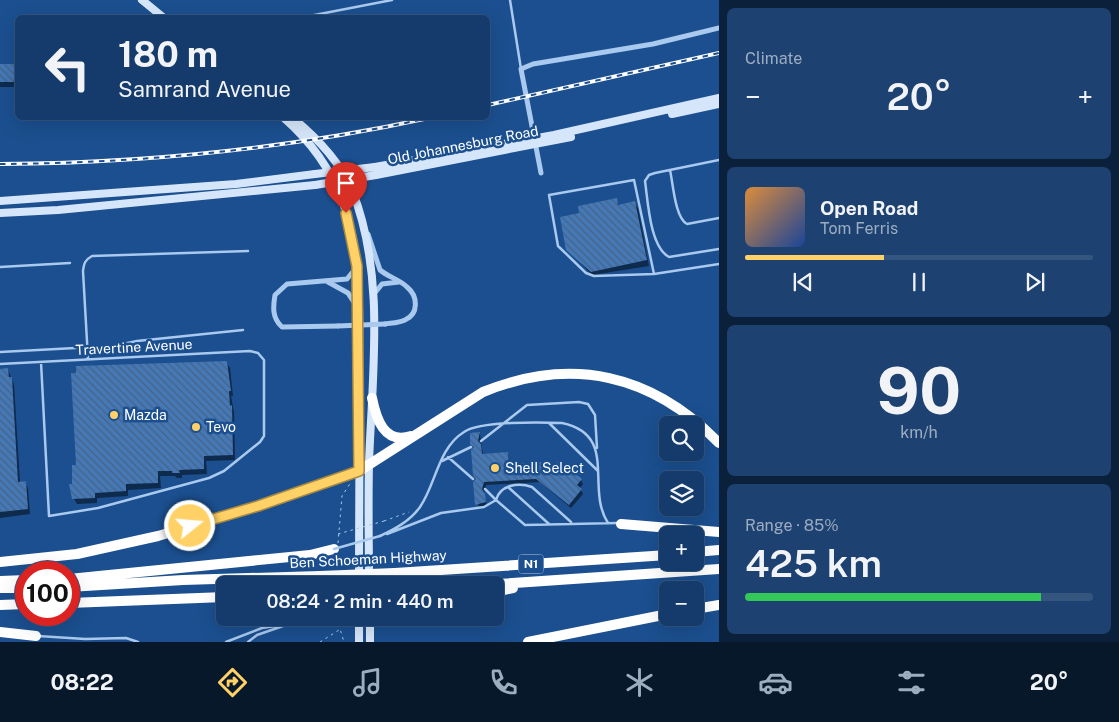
<!DOCTYPE html>
<html lang="en">
<head>
<meta charset="utf-8">
<style>
  body { margin:0; font-family:"Public Sans",sans-serif; background:#1d4271; color:#f1f3f6; height:100vh; display:flex; flex-direction:column; font-size:19px; white-space:nowrap }
  * { box-sizing:border-box; margin:0 }
  p { font-size:16px; color:#9dadc1 }
  .icon { flex:none; width:28px; height:28px; fill:none; stroke:currentColor; stroke-width:2; stroke-linecap:round; stroke-linejoin:round }
  .map { position:relative; flex:1; overflow:hidden }
  .details { display:flex; flex-direction:column; gap:8px; padding:8px; background:#0b203b; width:400px }
  .details>* { flex:none }
  .guide { position:absolute; left:15px; top:15px; width:475px; height:105px; border-radius:8px; box-shadow:0 5px 20px #0002,0 0 0 1px #33557e; background:#143b6b; color:#f1f3f6; overflow:hidden }
  .fabs { position:absolute; left:659px; top:416px; display:grid; gap:10px }
  .fabs a { display:grid; place-items:center; width:45px; height:45px; border-radius:8px; background:#143b6b; box-shadow:0 5px 20px #0002,0 0 0 1px #33557e; font-size:25px }
  .speed { position:absolute; left:15px; top:561px; display:flex; gap:10px; font-size:25px; font-weight:700; text-align:center }
  .speed>* { display:grid; place-content:center; width:65px; height:65px; border-radius:50%; background:#143b6b; box-shadow:0 5px 20px #0002,0 0 0 1px #33557e; line-height:1 }
  .speed .limit { border:8px solid #d22; background:#fff; color:#111 }
  .pin { position:absolute; display:grid; place-items:center; width:42px; height:42px; color:#fff; margin:-51px -21px; border-radius:50% 50% 50% 0; rotate:-45deg; box-shadow:0 0 5px #0007 }
  .pin .icon { rotate:45deg }
  .me { position:absolute; width:55px; margin:-28px; rotate:73deg; stroke-linejoin:round; filter:drop-shadow(0 0 4px #0008) }
  .turn { display:flex; align-items:center; gap:18px; height:105px; padding:0 20px; font-size:22px }
  .turn .icon { width:65px; height:65px; stroke-width:2.5 }
  .turn b { display:block; font-size:35px; line-height:42px }
  .big { font-size:38px; font-weight:600; line-height:1.1 }
  .details .card { flex:1; display:flex; flex-direction:column; justify-content:center; gap:8px; min-width:0; padding:0 18px; border-radius:8px; background:#1d4271 }
  .details .dial { align-items:center; gap:0 }
  .dial b { font-size:65px; line-height:1 }
  .song { display:flex; align-items:center; gap:15px }
  .cover { width:60px; height:60px; border-radius:8px; background:linear-gradient(135deg,hsl(30 70% 55%),hsl(220 70% 35%)) }
  .played { height:5px; border-radius:2px; background:linear-gradient(90deg,#ffd166 40%,#33557e 40%) }
  .keys { display:flex; justify-content:space-around; direction:ltr }
  .heat { display:flex; justify-content:space-between; align-items:center; font-size:28px; direction:ltr }
  .charge { height:8px; border-radius:4px; background:linear-gradient(90deg,#34c759 85%,#33557e 0) }
  .trip { position:absolute; left:216px; top:576px; width:288px; height:50px; border-radius:8px; background:#143b6b; box-shadow:0 5px 20px #0002,0 0 0 1px #33557e; font-weight:600; line-height:50px; text-align:center }
  .dock { display:flex; height:80px; justify-content:space-around; align-items:center; background:#08182b; color:#9dadc1 }
  .dock .icon { width:35px; height:35px }
  .dock .current { color:#ffd166 }
  .dock b { font-size:22px; color:#f1f3f6 }
  main { display:flex; flex:1; min-height:0 }
  .map>svg:first-child { display:block }
  .shadow { fill:#0007 }
  .building { fill:url(#building-back-hatch) }
  .lines { fill:none; stroke-linecap:round; stroke-linejoin:round }
  .path { stroke:#a9c9ee; stroke-width:1; stroke-dasharray:2.5 4; stroke-linecap:butt }
  .service { stroke:#a9c9ee; stroke-width:2.5 }
  .minor { stroke:#a9c9ee; stroke-width:5 }
  .secondary { stroke:#d6e6fa; stroke-width:8 }
  .motorway { stroke:#fff; stroke-width:10 }
  .rail-casing { stroke:#fff; stroke-width:4 }
  .rail { stroke:#1b4f8f; stroke-width:2; stroke-dasharray:5.5; stroke-linecap:butt }
  .path-bridge { stroke:#a9c9ee; stroke-width:1; stroke-dasharray:2.5 4; stroke-linecap:butt }
  .service-bridge { stroke:#a9c9ee; stroke-width:2.5 }
  .minor-bridge { stroke:#a9c9ee; stroke-width:5 }
  .secondary-bridge { stroke:#d6e6fa; stroke-width:8 }
  .motorway-bridge { stroke:#fff; stroke-width:10 }
  .route-casing { stroke:#a68842; stroke-width:12 }
  .route { stroke:#ffd166; stroke-width:9 }
  .poi-dot { fill:#ffd166; stroke:#1b4f8f; stroke-width:2 }
  .labels { text-anchor:middle; dominant-baseline:central; stroke-width:5; stroke-linejoin:round; paint-order:stroke }
  .shield { fill:#1b4f8f; stroke:#bbcadd; stroke-width:1 }
  .shield-label { font-size:12px; font-weight:bold; fill:#fff }
  .street-label { font-size:14px; fill:#fff; stroke:#1b4f8f }
  .poi-label { font-size:14px; fill:#fff; stroke:#1b4f8f; text-anchor:start }
</style>
</head>
<body>
<main>
<div class="map">
<svg width="719" height="642" viewBox="0 0 719 642">
  <defs>
    <pattern id="building-back-hatch" width="6" height="6" patternUnits="userSpaceOnUse" patternTransform="scale(1.25)"><rect width="6" height="6" fill="#4478b7"/><path d="M-1 5l2 2M0 0l6 6M5-1l2 2" fill="none" stroke="#486282"/></pattern>
  </defs>
  <rect width="100%" height="100%" fill="#1b4f8f"/>
  <path class="shadow" d="M18,65V87H0V66Z
    M616,199L619,206L634,203L638,208L649,266L592,275L568,249L581,214Z
    M226,362L230,368L233,396H231L234,412L235,460L206,461L207,474L182,475V478H177L175,476H160L161,488L128,490V496L97,498V503L77,504L74,499L73,485L78,466Z
    M0,370H8L14,384L20,483L25,482L28,488L30,514L0,518Z
    M471,434H480L483,455L508,454L511,465L552,470L581,480L583,484L580,488L583,494L571,508L540,482L486,485L484,494L487,506L479,509L475,483L477,480L474,448Z"/>
  <path class="building" d="M0,64H18V82H0Z
    M617,198L618,205L635,201L647,260L591,272L566,250L560,217L579,213L578,206Z
    M227,361L231,391H229L230,406L232,405L233,455L204,456V469L179,470L180,473H172V471H158V483L126,484V491L95,493V498L72,499L69,484H72V465H76L71,373H76V366Z
    M8,368L9,377H12L18,482L26,481L28,509L0,512V369Z
    M480,432L478,441L481,444L482,454L508,452L509,464L544,462L552,469L559,460L582,479L577,485L582,489L569,505L536,479L484,482L482,489L485,494L486,502L475,505L473,482L476,479L473,475L471,450L474,447L470,444V433Z"/>
  <g class="lines">
    <path class="path" d="M384,521L409,512
      M338,543L342,496L351,482
      M338,557L339,568
      M340,618V629L344,642
      M320,642L339,630"/>
    <path class="service" d="M510,0L521,69
      M299,18L392,0
      M719,160L655,173L649,175L645,181C648,202 650,247 669,257L719,249
      M670,170C673,183 675,218 687,224L719,218
      M0,267L70,263
      M654,274L594,276L586,273L558,246L549,195L634,180L654,274L719,264
      M0,352L113,346L137,341L243,330
      M88,359L83,271C84,263 85,260 92,256L248,251
      M0,364L250,351L258,353L264,360V436L260,442L224,471L209,478L98,508L49,516L41,362
      M549,423L598,471
      M481,441L527,405L579,402L588,404L595,415L597,448
      M448,457L473,479
      M442,461L471,447
      M508,487L549,524
      M485,489L496,500C500,485 518,482 532,487L571,522
      M387,534L441,513L484,507L496,500L525,525L618,523
      M380,536C395,529 410,521 420,507C436,484 438,448 464,432C480,421 541,422 562,423C619,435 585,488 608,523
      M38,636L85,639L126,638L138,642
      M226,642L262,628L328,618
      M248,642L257,635L283,626"/>
    <path class="minor" d="M541,173L521,69L533,64L653,44L719,28
      M368,234L380,270C388,277 399,279 407,287C418,296 419,314 405,320C399,323 391,323 385,324
      M328,282L348,293L358,308
      M374,294L382,284L399,282
      M338,326L282,327C272,318 273,307 275,295L287,284L347,279L356,268"/>
    <path class="secondary" d="M142,0L164,18
      M672,114L719,104
      M284,118C309,140 330,168 342,200C363,254 359,313 359,369C360,441 359,513 359,585
      M293,118C316,137 340,162 352,190C386,275 372,374 369,464C368,504 369,545 369,585
      M375,167L554,135L719,98
      M376,175L571,137
      M0,201L236,184L315,174
      M0,213L58,210L315,185
      M359,618V642
      M370,618V642"/>
    <path class="motorway" d="M372,398C376,418 384,445 411,436
      M621,524L719,532
      M695,552L719,550
      M0,562L77,554L158,536L259,506L359,471L483,392C572,356 652,374 719,443
      M395,573L668,555
      M69,579L310,555L334,549
      M0,581L26,580
      M484,585L719,569
      M69,587L183,580L320,576
      M0,588H26
      M495,592L513,588
      M69,603L225,597
      M0,605L26,604
      M695,609L719,605
      M0,632L36,636
      M528,642L668,614"/>
    <g class="rail-casing">
      <path id="rail" d="M488,105L719,53
        M0,164C147,163 286,149 429,118"/>
    </g>
    <use href="#rail" class="rail"/>
    <path class="path-bridge" d="M338,534L384,521"/>
    <path class="service-bridge" d="M334,549L380,536"/>
    <path class="minor-bridge" d="M338,326L385,324"/>
    <path class="secondary-bridge" d="M315,174L375,167
      M315,185L376,175"/>
    <path class="motorway-bridge" d="M320,576L395,573"/>
  </g>
  <g class="lines">
    <g class="route-casing">
      <path id="route" d="M190,526L258,506L359,471L357,266L346,213"/>
    </g>
    <use href="#route" class="route"/>
  </g>
  <g class="poi-dot">
    <circle cx="114" cy="415" r="5"/>
    <circle cx="196" cy="427" r="5"/>
    <circle cx="495" cy="468" r="5"/>
  </g>
  <g class="labels">
    <rect class="shield" x="518.5" y="554.5" width="25" height="19" rx="4"/>
    <g class="shield-label">
      <text x="531" y="564">N1</text>
    </g>
    <g class="street-label">
      <text transform="translate(463 145) rotate(-11)">Old Johannesburg Road</text>
      <text transform="translate(134 347) rotate(-3)">Travertine Avenue</text>
      <text transform="translate(368 559) rotate(-3)">Ben Schoeman Highway</text>
    </g>
    <g class="poi-label">
      <text x="124" y="415">Mazda</text>
      <text x="206" y="427">Tevo</text>
      <text x="505" y="468">Shell Select</text>
    </g>
  </g>
</svg>
<div class="fabs">
<a><svg class="icon" aria-label="search" viewBox="0 0 24 24"><circle cx="10" cy="10" r="6"/><path d="M15 15l6 6"/></svg></a>
<a><svg class="icon" aria-label="layers" viewBox="0 0 24 24"><path d="M12 4l9 5-9 5-9-5zM3 14l9 5 9-5"/></svg></a>
<a>+</a>
<a>−</a>
</div>
<div class="speed"><div class="limit">100</div></div>
<div class="pin" style="left:346px;top:213px;background:#d93025"><svg class="icon" aria-label="arrive" viewBox="0 0 24 24"><path d="M6 21V4h12l-3 4 3 4H6"/></svg></div>
<svg class="me" style="left:190px;top:526px" viewBox="-20 -20 40 40"><circle r="17" fill="#ffd166" stroke="#fff" stroke-width="3"/><path d="M0-11L8 9 0 5-8 9z" fill="#fff"/></svg>
<div class="trip">08:24 · 2 min · 440 m</div>
<div class="guide">
<div class="turn"><svg class="icon" aria-label="left" viewBox="0 0 24 24"><path d="M17 20v-9H6M10 6l-5 5 5 5"/></svg><div><b>180 m</b>Samrand Avenue</div></div>
</div>
</div>
<section class="details">
<div class="card"><p>Climate</p>
<div class="heat"><a>−</a><b class="big">20°</b><a>+</a></div>
</div>
<div class="card">
<div class="song"><i class="cover"></i><div><b>Open Road</b><p>Tom Ferris</p></div></div>
<div class="played"></div>
<div class="keys"><svg class="icon" aria-label="previous" viewBox="0 0 24 24"><path d="M18 5L8 12l10 7zM5 5v14"/></svg><svg class="icon" aria-label="pause" viewBox="0 0 24 24"><path d="M8 5v14M16 5v14"/></svg><svg class="icon" aria-label="next" viewBox="0 0 24 24"><path d="M6 5l10 7-10 7zM19 5v14"/></svg></div>
</div>
<div class="card dial"><b>90</b><p>km/h</p></div>
<div class="card"><p>Range · 85%</p><b class="big">425 km</b><div class="charge"></div></div>
</section>
</main>
<nav class="dock">
<b>08:22</b>
<svg class="icon current" aria-label="directions" viewBox="0 0 24 24"><path d="M12 3l9 9-9 9-9-9zM9 14v-3h6M13 9l2 2-2 2"/></svg>
<svg class="icon" aria-label="music" viewBox="0 0 24 24"><path d="M9 18V5l10-2v13"/><circle cx="6" cy="18" r="3"/><circle cx="16" cy="16" r="3"/></svg>
<svg class="icon" aria-label="phone" viewBox="0 0 24 24"><path d="M5 4h4l2 5-3 2q2 4 5 5l2-3 5 2v4C11 20 4 13 5 4z"/></svg>
<svg class="icon" aria-label="climate" viewBox="0 0 24 24"><path d="M12 3v18M4 7l16 10M4 17L20 7"/></svg>
<svg class="icon" aria-label="car" viewBox="0 0 24 24"><path d="M5 17H2v-5l4-1 3-4h7l3 4 3 1v5h-3M9 17h6M6 11h13"/><circle cx="7" cy="17" r="2"/><circle cx="17" cy="17" r="2"/></svg>
<svg class="icon" aria-label="filters" viewBox="0 0 24 24"><path d="M4 7h16M4 17h16"/><circle cx="9" cy="7" r="2"/><circle cx="15" cy="17" r="2"/></svg>
<b>20°</b>
</nav>
</body>
</html>
